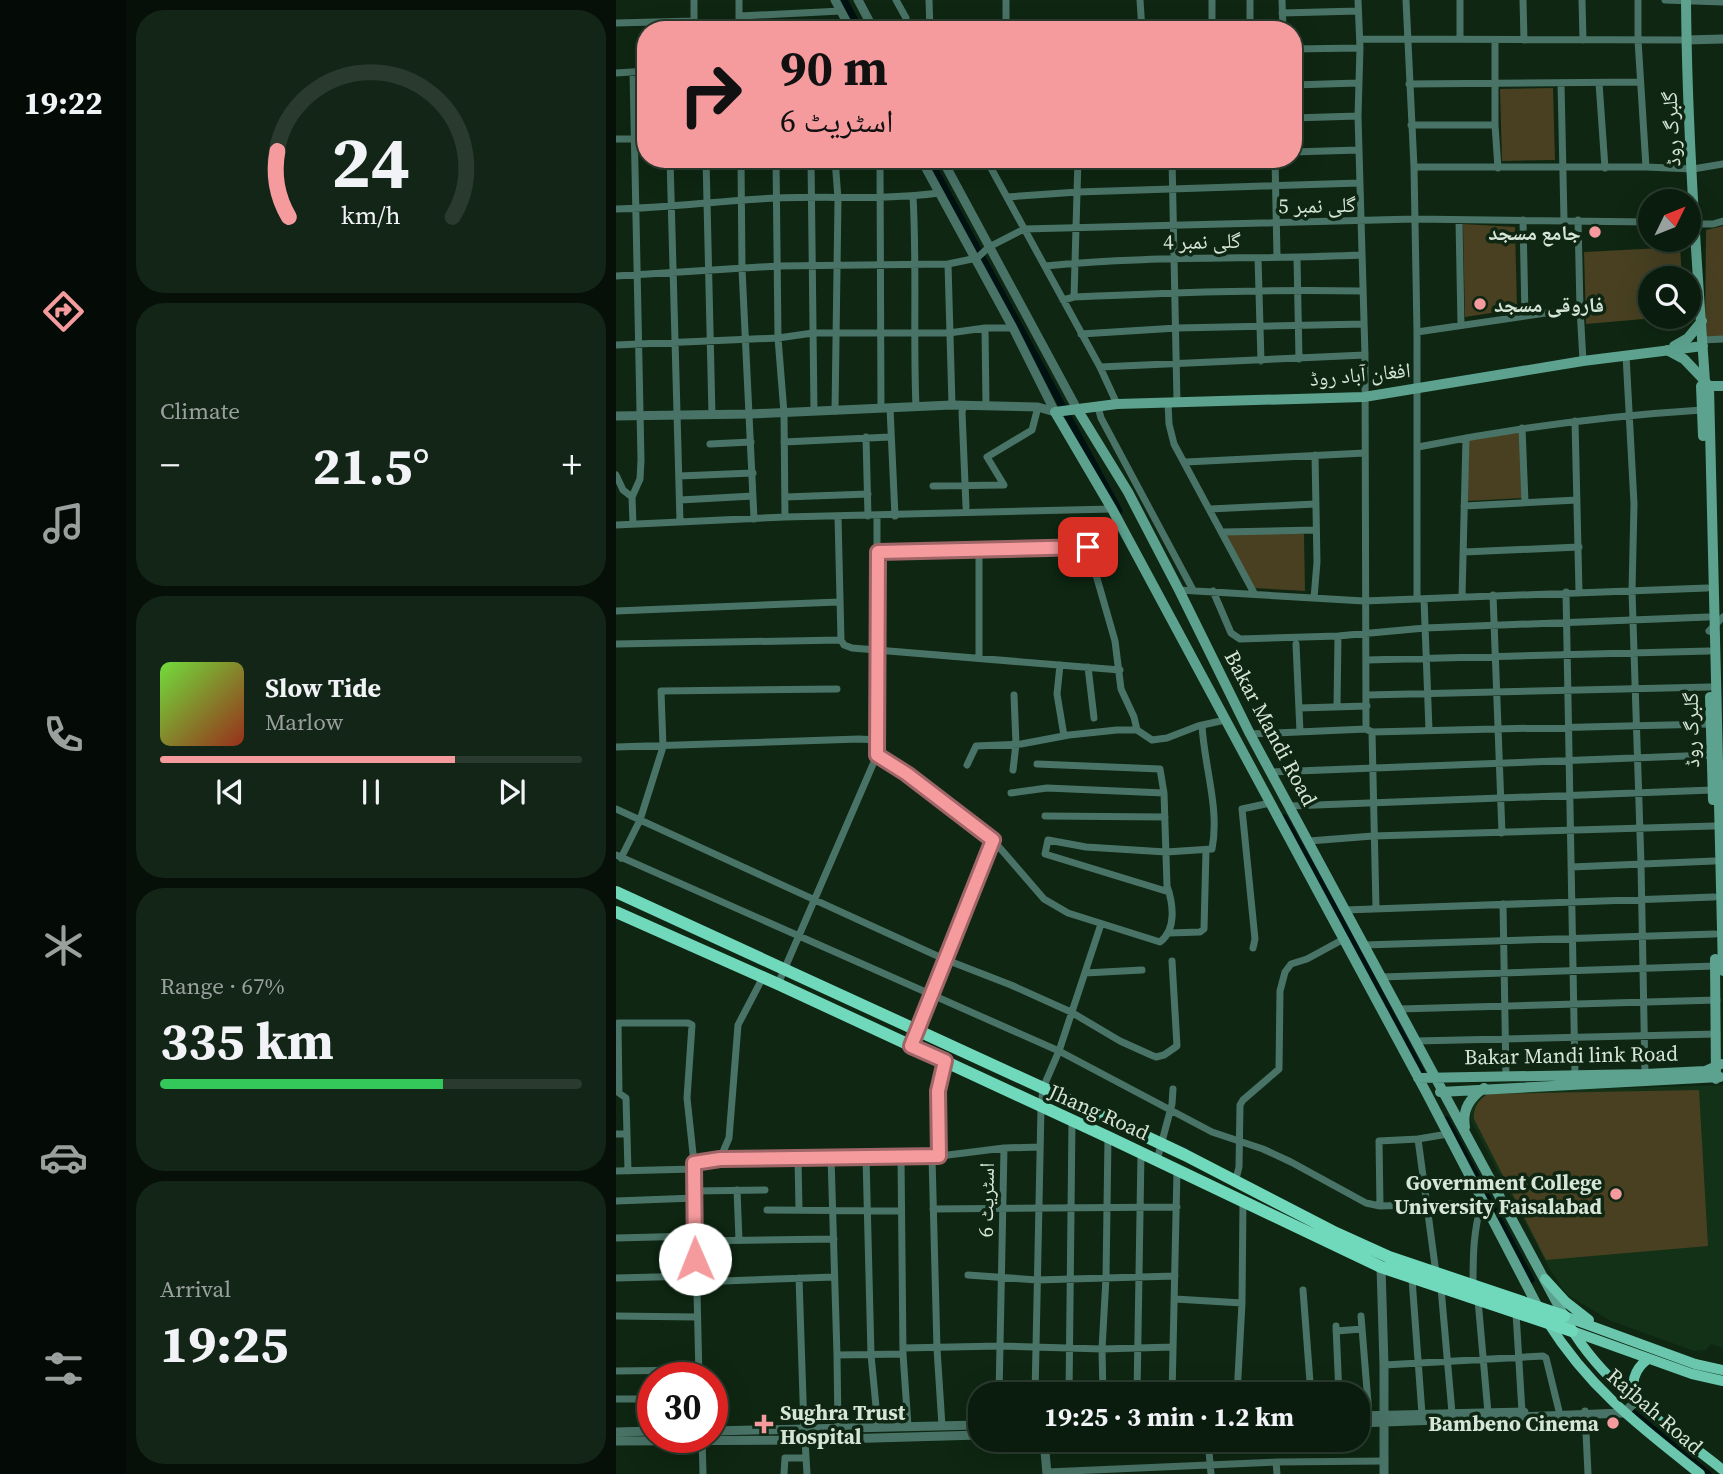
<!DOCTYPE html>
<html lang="en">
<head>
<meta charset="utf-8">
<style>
  body { margin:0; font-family:"Source Serif 4","Noto Naskh Arabic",serif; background:#132517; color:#f1f3f6; height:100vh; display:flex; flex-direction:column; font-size:26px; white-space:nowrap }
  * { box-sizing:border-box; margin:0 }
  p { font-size:23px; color:#99a19e }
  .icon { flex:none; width:38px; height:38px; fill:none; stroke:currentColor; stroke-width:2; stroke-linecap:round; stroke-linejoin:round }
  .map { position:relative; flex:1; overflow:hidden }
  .drawer { display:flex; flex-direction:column; gap:10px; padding:10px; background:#060f08; width:490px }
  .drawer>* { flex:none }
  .guide { position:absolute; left:21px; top:21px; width:665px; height:147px; border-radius:28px; box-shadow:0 7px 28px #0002,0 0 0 2px #2a3a2e; background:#f59b9e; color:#111; overflow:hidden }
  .needle { width:46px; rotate:47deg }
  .controls { position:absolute; left:1022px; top:189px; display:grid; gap:14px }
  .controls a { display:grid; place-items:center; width:63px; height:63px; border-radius:50%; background:#0a1c0e; box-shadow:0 7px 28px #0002,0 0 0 2px #2a3a2e; font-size:35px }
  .speed { position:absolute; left:21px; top:1362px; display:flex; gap:14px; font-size:35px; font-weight:700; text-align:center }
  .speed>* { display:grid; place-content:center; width:91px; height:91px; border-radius:50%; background:#0a1c0e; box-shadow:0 7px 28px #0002,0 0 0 2px #2a3a2e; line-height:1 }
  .speed .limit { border:10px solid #d22; background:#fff; color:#111 }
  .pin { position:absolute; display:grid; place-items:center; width:60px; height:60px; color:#fff; margin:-30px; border-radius:14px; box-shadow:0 4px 10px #0006 }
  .me { position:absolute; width:77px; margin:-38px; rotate:359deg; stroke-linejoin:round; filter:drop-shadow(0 0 5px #0008) }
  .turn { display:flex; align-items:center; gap:24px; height:147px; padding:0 28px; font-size:32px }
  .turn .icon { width:91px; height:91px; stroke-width:2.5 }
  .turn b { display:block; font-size:49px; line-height:60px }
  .big { font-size:52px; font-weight:700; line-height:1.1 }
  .drawer .tile { flex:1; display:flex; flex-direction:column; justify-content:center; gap:10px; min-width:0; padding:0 24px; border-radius:28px; background:#132517 }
  .drawer .dial { align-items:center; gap:0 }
  .dial svg { height:182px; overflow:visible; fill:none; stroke:#2a3a2e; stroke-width:7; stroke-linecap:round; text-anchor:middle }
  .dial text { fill:#f1f3f6; stroke:none }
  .song { display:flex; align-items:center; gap:21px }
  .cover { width:84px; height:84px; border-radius:10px; background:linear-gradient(135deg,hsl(100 70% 55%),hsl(10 70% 35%)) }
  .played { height:7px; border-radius:4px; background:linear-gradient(90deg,#f59b9e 70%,#2a3a2e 70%) }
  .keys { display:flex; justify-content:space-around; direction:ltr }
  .heat { display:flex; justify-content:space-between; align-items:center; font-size:38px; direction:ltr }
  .charge { height:10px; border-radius:5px; background:linear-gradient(90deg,#34c759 67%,#2a3a2e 0) }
  .trip { position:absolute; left:352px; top:1382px; width:402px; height:70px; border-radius:28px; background:#0a1c0e; box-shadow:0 7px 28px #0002,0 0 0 2px #2a3a2e; font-weight:700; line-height:70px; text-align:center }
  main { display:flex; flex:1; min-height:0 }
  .tab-bar { display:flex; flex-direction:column; width:126px; justify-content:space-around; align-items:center; background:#040b06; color:#99a19e }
  .tab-bar .icon { width:49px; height:49px }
  .tab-bar .on { color:#f59b9e }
  .tab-bar b { font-size:32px; color:#f1f3f6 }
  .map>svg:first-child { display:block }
  .built { fill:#123117 }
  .green { fill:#484021 }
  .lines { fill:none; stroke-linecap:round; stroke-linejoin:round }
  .canal { stroke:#001112; stroke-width:7 }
  .minor { stroke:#497366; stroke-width:7 }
  .tertiary { stroke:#497366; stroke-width:9 }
  .secondary { stroke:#5ca28e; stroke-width:10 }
  .primary { stroke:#6ac7ad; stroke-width:10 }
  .trunk { stroke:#70d8bb; stroke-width:12 }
  .route-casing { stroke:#9f6567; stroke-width:18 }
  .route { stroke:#f59b9e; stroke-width:12 }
  .poi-dot { fill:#f59b9e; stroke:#0e2612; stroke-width:2.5 }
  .labels { text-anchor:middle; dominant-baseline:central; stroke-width:7; stroke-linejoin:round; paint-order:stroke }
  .street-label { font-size:21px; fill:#d6e5d7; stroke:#0e2612 }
  .poi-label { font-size:21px; font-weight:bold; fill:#d6e5d7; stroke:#0e2612; text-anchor:end }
</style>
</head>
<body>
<main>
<nav class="tab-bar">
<b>19:22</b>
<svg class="icon on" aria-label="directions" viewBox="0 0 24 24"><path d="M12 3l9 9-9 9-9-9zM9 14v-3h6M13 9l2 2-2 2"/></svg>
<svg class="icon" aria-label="music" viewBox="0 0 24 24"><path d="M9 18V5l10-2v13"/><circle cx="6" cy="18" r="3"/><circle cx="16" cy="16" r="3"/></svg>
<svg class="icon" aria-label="phone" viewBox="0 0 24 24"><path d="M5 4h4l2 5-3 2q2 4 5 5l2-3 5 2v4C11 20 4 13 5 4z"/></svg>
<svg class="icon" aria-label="climate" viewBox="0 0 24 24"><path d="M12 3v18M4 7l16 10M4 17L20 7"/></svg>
<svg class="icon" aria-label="car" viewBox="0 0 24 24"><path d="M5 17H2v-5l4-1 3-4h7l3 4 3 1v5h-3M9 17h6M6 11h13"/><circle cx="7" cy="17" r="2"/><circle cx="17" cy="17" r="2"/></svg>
<svg class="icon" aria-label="filters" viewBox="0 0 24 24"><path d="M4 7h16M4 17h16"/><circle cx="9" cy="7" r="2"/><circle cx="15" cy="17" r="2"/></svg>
</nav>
<section class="drawer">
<div class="tile dial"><svg viewBox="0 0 100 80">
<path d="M14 69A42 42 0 1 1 86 69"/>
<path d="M14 69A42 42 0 0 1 9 40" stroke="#f59b9e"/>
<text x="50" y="56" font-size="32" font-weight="700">24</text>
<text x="50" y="72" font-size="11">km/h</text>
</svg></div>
<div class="tile"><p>Climate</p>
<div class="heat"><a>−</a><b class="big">21.5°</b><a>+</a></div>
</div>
<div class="tile">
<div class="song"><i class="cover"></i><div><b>Slow Tide</b><p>Marlow</p></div></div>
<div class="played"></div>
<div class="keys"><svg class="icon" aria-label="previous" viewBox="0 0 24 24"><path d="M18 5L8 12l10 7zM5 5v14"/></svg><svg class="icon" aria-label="pause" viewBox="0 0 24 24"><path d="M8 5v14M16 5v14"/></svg><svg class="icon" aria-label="next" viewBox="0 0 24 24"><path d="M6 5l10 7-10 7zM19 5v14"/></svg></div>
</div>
<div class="tile"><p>Range · 67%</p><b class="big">335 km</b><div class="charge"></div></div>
<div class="tile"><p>Arrival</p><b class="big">19:25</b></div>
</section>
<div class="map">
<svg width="1107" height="1474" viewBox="0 0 1107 1474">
  <rect width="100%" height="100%" fill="#0e2612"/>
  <path class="built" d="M1107,1085V1348L1095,1344L1090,1350L1078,1351L995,1321L950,1294L933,1268L855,1121V1110L859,1102L873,1092Z"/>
  <path class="green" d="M937,88L939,160L886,161L884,89Z
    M847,224L899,227L901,309L849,317Z
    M1107,226V338L1089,339L1090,230Z
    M1064,247L1066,278H1034V317H1051L970,324L968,252Z
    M904,432L907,498L851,501L853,440Z
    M607,530L688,534L689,591L637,588Z
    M1083,1090L1092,1246L930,1260L858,1119C857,1108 862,1101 871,1094Z"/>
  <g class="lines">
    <path class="canal" d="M228,0L244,30
      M313,159L503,511
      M668,818L724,918L805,1072
      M830,1120L915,1280
      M1016,1412L1092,1474"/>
    <path class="minor" d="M78,0V30
      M123,0V30
      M280,0L290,18V30
      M313,0L314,30
      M390,0V30
      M524,0L526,30
      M596,0V30
      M634,0V30
      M666,0L667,30
      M742,0L744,48L742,116L749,355L750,729
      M790,0L798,167L801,332V599
      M907,0L908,40
      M966,0L967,40
      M1022,0V40L1030,167
      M1049,0L1107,2
      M666,13L742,11
      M124,16L225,11
      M0,23L78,21
      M352,30L390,28
      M744,39L1070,40
      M844,39V0
      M879,40V125L882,168
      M677,49L744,48
      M17,72L25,460L24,479L16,497L17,524
      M0,73L30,71
      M945,83L948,220
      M983,83L989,168
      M793,84L1024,82
      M677,85L742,83
      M677,118L742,116
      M795,125H879
      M0,139H30
      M677,152L743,150
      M54,159L64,522
      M90,159L96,415
      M125,159L126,269L138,519
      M160,159L162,338L168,413L169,517
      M195,159L198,411
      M264,159L265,408
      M370,159L484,367L501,404
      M556,159L561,402
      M659,159L661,256
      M372,163L438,159
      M798,167H1030L1077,169L1107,164
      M297,196C301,267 297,336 300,407
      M391,197L462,192L744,183
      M0,209C54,208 108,200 162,198C215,196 270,200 323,193
      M843,220L845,325
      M907,220L909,316
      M962,220L964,308L967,361
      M1073,224H1097L1107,221
      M642,258L645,361
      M681,258L683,359
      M332,264L336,405
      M429,266C534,255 640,260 745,255
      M0,276L162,266L332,264L361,258L373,247L408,229L798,219L1034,222
      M458,297L462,159
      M447,300L458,297C553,293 650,289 746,291
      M369,328L370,406
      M801,332L964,308
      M465,334L561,328L748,324
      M1087,340L1107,339
      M0,345L162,338L197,333H333L369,328H397
      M1010,355L1018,504L1016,591L1025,864L1029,1074
      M484,367L749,355
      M552,403L553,424L558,444L638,593
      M348,405L346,412L350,507
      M482,407L485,418L577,590
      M274,408L279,516
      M219,411L222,199L219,159
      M959,421L963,592
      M906,428L909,502
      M250,437L252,516
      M168,442L274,437
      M94,444L135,442
      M802,447C896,428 990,416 1086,410
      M570,462L749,453
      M0,475L7,490L16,497
      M63,476L137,473
      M317,486L388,485L371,457L416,430L422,407
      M169,497L252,494
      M64,500L137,496
      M848,506L961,500
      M594,509L699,504
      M222,517L225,640
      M0,525L169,517L496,509
      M607,532L700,530
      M262,552L472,547L499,641L505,689L518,717L521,730
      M848,552L963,547
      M563,590L748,601L1091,588
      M597,591L615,633L624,639L722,636L809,628L1092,617
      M950,592L959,1075
      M877,595L886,833
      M846,597L850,438
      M698,598L701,562L699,455
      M808,599L813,730
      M0,611L223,602
      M1093,631L1107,617
      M0,644L225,640L228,645L236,648L504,670
      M680,644L684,732
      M363,658V549
      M751,660L1093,651
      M444,665L441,694L448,736
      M472,667L478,718
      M751,695L1094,687
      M721,707L722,636
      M683,708L751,706
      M756,732L760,908
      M634,734L750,729L756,732L1093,724
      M0,747L243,739L261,740
      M261,755L291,774L377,840L428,899L452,913L544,942C561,929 557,903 551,886L548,793L544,769L421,764
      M351,765L360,746L405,744L453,735L501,730H521L536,740L551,738L582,726L609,720
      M397,770L400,744L398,695
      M655,772L1095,755
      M395,793L431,788L548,793
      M674,806L1096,790
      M0,809L328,959L395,985L455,1012L504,1041L535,1055L540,1057L548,1055L561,1046L556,961
      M429,816L549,817
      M693,841L757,836L1098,826
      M0,855L443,1051L596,1132L647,1149L675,1162L750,1203L764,1206L866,1203C857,1230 857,1258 857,1286
      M5,858L24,820L47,747L45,691L221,689
      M955,867L1098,861
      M553,892L429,854L432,840L470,847L550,852L596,849C604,808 588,766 586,725
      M887,904L890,1077
      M729,910L1098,897
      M553,933L584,932L588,929L590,850
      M748,945L1099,934
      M637,948L639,939L626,809L654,803
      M469,973L526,970
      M766,977L1099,966
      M162,984L261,755V516
      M783,1009L1101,1000
      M800,1041L1101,1034
      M295,1046L377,840
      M0,1134H11
      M323,1156L322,1091L329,1061
      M215,1157L221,1355L287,1354
      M250,1157L255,1355L262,1427
      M285,1157L287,1354L292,1426
      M316,1157L321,1349L326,1426
      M182,1158L183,1210
      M104,1159L113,1138L122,1025L147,977
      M541,1160L556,1104L557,1089
      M78,1163L104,1159L316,1157L388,1148L424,1147
      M0,1171L78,1169
      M12,1171L10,1098L3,1093L2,1023H72L76,1025L71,1098L78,1163L83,1377
      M619,1183L623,1167L624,1105L627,1100L663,1069L664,991L669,972L675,964L691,959L726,940
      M121,1190L123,1240
      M79,1191L149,1190
      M0,1201L79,1198
      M764,1206L763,1141L802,1139
      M317,1209L561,1207
      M151,1210L284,1211
      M0,1238L79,1236
      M80,1241L218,1239
      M820,1273L802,1139L832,1134
      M352,1275L421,1280L559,1276
      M0,1278L79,1276
      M183,1278L188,1429
      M796,1279L806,1414
      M80,1282L218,1277
      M825,1288L836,1413
      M687,1290L695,1395
      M559,1299L626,1303
      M862,1300L872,1413
      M900,1313L906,1412
      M0,1316L81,1317
      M745,1316L753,1415
      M720,1326L723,1395
      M720,1331L746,1329
      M287,1348L384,1346L486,1349L557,1347
      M221,1355L222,1428
      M768,1365L927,1356L930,1358L943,1411
      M0,1371L83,1370
      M383,1395L388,1148
      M419,1395L425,1108L427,1088L443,1051L485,924
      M453,1395L456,1120
      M487,1395L486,1349L490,1278L492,1137
      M521,1395L525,1153
      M556,1395L561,1170
      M621,1395L626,1303L627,1201
      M0,1399H37
      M969,1411L972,1474
      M86,1437L87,1474
      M189,1440L191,1474
      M592,1440L595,1474
      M660,1462L661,1474
      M431,1472L660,1462L768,1461
      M168,1474L169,1458H190"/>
    <path class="tertiary" d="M219,0L235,30
      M242,0L258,30
      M1070,40L1107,39
      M305,159L397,328L439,412
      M326,159L461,409
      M0,416L134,414L336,405L422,407L439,412
      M765,1267L768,1365V1474
      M742,1416L908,1412
      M742,1423L1008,1413L1019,1402
      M96,1431L364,1425
      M0,1432L37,1431
      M428,1440L431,1474
      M0,1441L189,1440L364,1435"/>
    <path class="secondary" d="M1070,0C1071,127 1080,254 1089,381L1093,387L1107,971
      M1058,346L1072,338L1086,321
      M1051,350L1068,359L1089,381
      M1088,386H1107
      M461,409L512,492L563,590L634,734L948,1316
      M1087,436L1085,386L1089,381
      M1094,697L1097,800
      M1099,959L1100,1079
      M802,1078L1029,1074L1089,1071L1105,1064
      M824,1092L1104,1077
      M849,1127C846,1109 854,1098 868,1088
      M922,1307L810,1092L496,509L439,412L501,404L748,397L967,361L1087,346"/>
    <path class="primary" d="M929,1279L950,1302L973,1320
      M948,1316C983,1383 1049,1424 1107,1470
      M948,1316L1079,1364L1107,1370
      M931,1321C973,1388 1023,1426 1084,1474
      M956,1331L1076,1374L1107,1381
      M1019,1402C1015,1383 1017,1370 1032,1359"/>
    <path class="trunk" d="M0,892L427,1088L569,1155L720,1233L773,1257L948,1316
      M0,912L162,984L492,1137L765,1267L956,1331"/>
  </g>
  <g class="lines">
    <g class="route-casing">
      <path id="route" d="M79,1259L78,1163L104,1159L323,1156L322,1091L329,1061L295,1046L377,840L291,774L261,755L262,552L472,547"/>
    </g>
    <use href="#route" class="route"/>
  </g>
  <g class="poi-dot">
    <circle cx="979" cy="232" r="7"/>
    <circle cx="864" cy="304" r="7"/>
    <circle cx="1000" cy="1194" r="7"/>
    <circle cx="997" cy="1423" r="7"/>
    <path d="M144.5 1413.5h7v7h7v7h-7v7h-7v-7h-7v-7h7z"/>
  </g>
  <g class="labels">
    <g class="street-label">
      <text transform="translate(1055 129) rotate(-93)">گلبرگ روڈ</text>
      <text transform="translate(701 205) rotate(-1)">گلی نمبر 5</text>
      <text transform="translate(586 241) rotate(-1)">گلی نمبر 4</text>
      <text transform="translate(744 374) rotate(-5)">افغان آباد روڈ</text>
      <text transform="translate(655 728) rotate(62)">Bakar Mandi Road</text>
      <text transform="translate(1075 730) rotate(-91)">گلبرگ روڈ</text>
      <text transform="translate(955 1055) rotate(-1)">Bakar Mandi link Road</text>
      <text transform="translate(483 1112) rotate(24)">Jhang Road</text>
      <text transform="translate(370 1200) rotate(-89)">اسٹریٹ 6</text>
      <text transform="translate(1039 1411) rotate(41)">Rajbah Road</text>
    </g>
    <g class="poi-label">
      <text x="965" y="232">جامع مسجد</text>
      <text x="878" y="304" text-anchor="start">فاروقی مسجد</text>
      <text x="986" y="1182">Government College<tspan x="986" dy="24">University Faisalabad</tspan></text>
      <text x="164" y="1412" text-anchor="start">Sughra Trust<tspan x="164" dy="24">Hospital</tspan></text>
      <text x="983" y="1423">Bambeno Cinema</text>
    </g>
  </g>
</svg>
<div class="controls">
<a><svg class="needle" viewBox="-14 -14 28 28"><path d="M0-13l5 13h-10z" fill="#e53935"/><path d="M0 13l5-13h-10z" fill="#99a19e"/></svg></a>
<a><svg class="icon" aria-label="search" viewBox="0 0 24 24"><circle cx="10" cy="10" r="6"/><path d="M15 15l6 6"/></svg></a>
</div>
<div class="speed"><div class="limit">30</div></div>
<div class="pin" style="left:472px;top:547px;background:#d93025"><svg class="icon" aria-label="arrive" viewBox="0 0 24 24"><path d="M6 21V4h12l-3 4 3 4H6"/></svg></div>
<svg class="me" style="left:79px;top:1259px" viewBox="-20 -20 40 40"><circle r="19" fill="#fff"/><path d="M0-13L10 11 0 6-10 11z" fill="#f59b9e"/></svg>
<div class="trip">19:25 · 3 min · 1.2 km</div>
<div class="guide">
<div class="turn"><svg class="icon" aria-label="right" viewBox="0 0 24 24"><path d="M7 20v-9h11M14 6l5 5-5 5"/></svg><div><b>90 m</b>اسٹریٹ 6</div></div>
</div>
</div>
</main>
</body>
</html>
